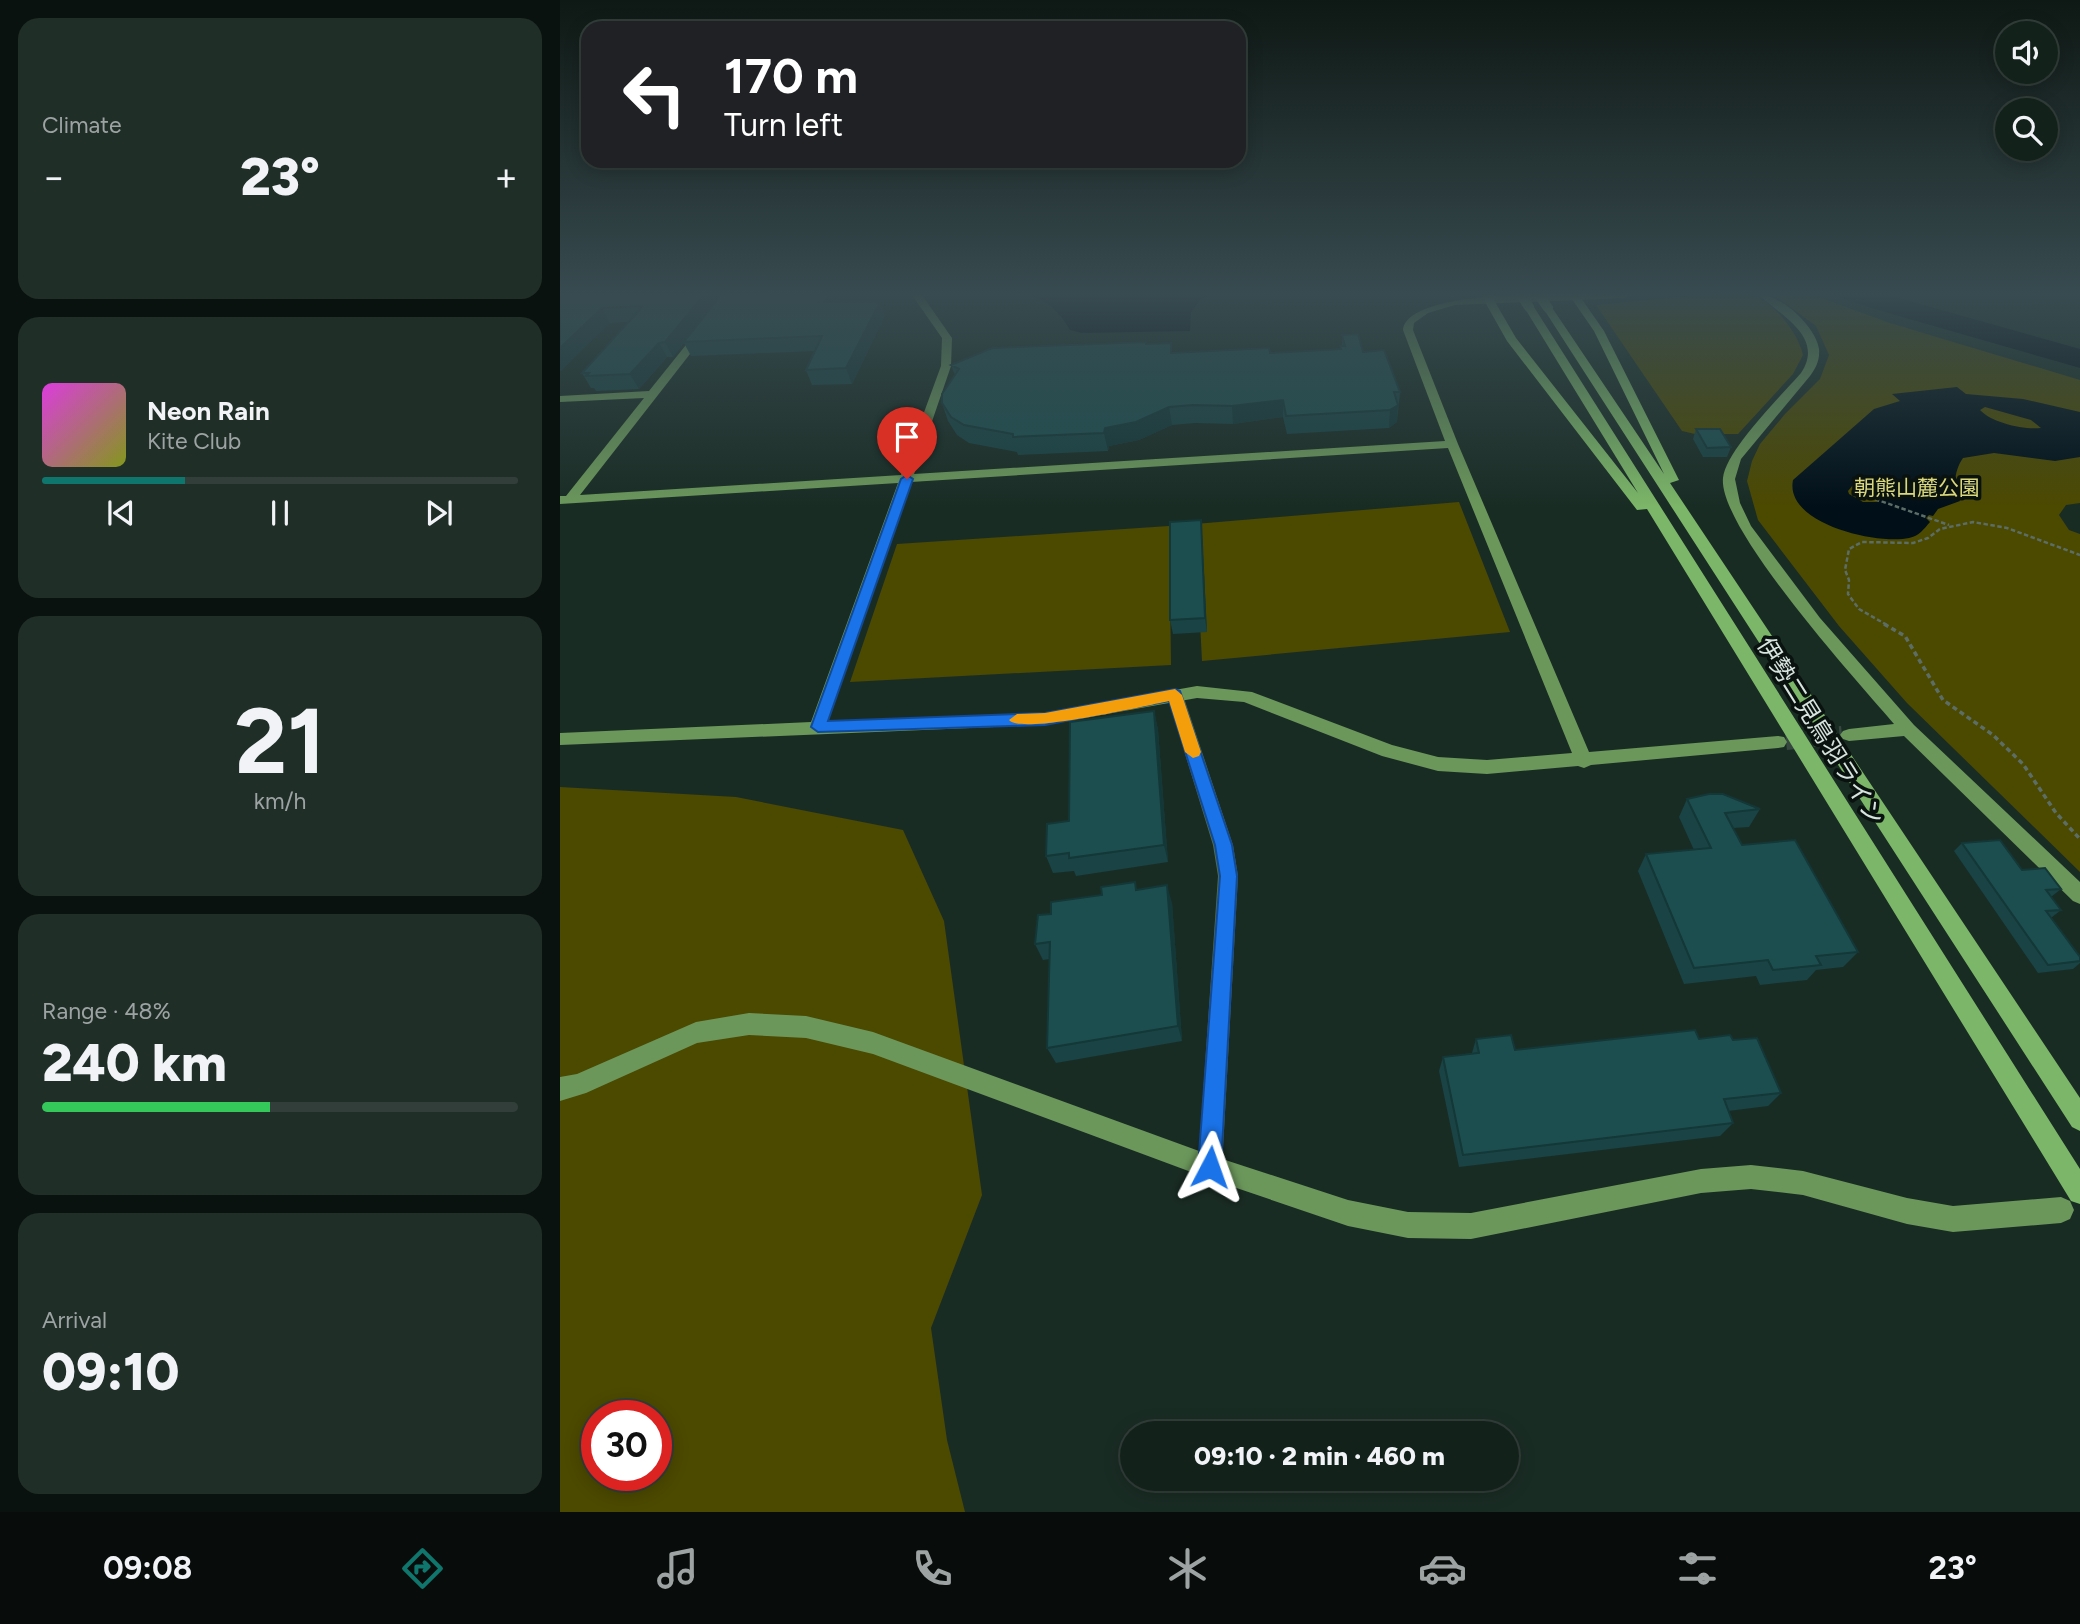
<!DOCTYPE html>
<html lang="en">
<head>
<meta charset="utf-8">
<style>
  body { margin:0; font-family:Figtree,"Noto Sans JP",sans-serif; background:#202e28; color:#f1f3f6; height:100vh; display:flex; flex-direction:column; font-size:26px; white-space:nowrap }
  * { box-sizing:border-box; margin:0 }
  p { font-size:23px; color:#9da3a3 }
  .icon { flex:none; width:38px; height:38px; fill:none; stroke:currentColor; stroke-width:2; stroke-linecap:round; stroke-linejoin:round }
  .map { position:relative; flex:1; overflow:hidden }
  .panel { display:flex; flex-direction:column; gap:18px; padding:18px; background:#0a120f; width:560px }
  .panel>* { flex:none }
  .guide { position:absolute; left:21px; top:21px; width:665px; height:147px; border-radius:21px; box-shadow:0 4px 18px #0003,0 0 0 2px #323e3a; background:#202124; color:#fff; overflow:hidden }
  .tools { position:absolute; left:1435px; top:21px; display:grid; gap:14px }
  .tools a { display:grid; place-items:center; width:63px; height:63px; border-radius:50%; background:#13211b; box-shadow:0 4px 18px #0003,0 0 0 2px #323e3a; font-size:35px }
  .speed { position:absolute; left:21px; top:1400px; display:flex; gap:14px; font-size:35px; font-weight:700; text-align:center }
  .speed>* { display:grid; place-content:center; width:91px; height:91px; border-radius:50%; background:#13211b; box-shadow:0 4px 18px #0003,0 0 0 2px #323e3a; line-height:1 }
  .speed .limit { border:10px solid #d22; background:#fff; color:#111 }
  .pin { position:absolute; display:grid; place-items:center; width:60px; height:60px; color:#fff; margin:-72px -30px; border-radius:50% 50% 50% 0; rotate:-45deg; box-shadow:0 0 7px #0007 }
  .pin .icon { rotate:45deg }
  .me { position:absolute; width:77px; margin:-38px; rotate:4deg; stroke-linejoin:round; filter:drop-shadow(0 0 5px #0008) }
  .turn { display:flex; align-items:center; gap:24px; height:147px; padding:0 28px; font-size:32px }
  .turn .icon { width:91px; height:91px; stroke-width:2.5 }
  .turn b { display:block; font-size:49px; line-height:60px }
  .big { font-size:52px; font-weight:800; line-height:1.1 }
  .panel .widget { flex:1; display:flex; flex-direction:column; justify-content:center; gap:10px; min-width:0; padding:0 24px; border-radius:21px; background:#202e28 }
  .panel .dial { align-items:center; gap:0 }
  .dial b { font-size:91px; line-height:1 }
  .song { display:flex; align-items:center; gap:21px }
  .cover { width:84px; height:84px; border-radius:10px; background:linear-gradient(135deg,hsl(300 70% 55%),hsl(70 70% 35%)) }
  .played { height:7px; border-radius:4px; background:linear-gradient(90deg,#0f766e 30%,#323e3a 30%) }
  .keys { display:flex; justify-content:space-around; direction:ltr }
  .heat { display:flex; justify-content:space-between; align-items:center; font-size:38px; direction:ltr }
  .charge { height:10px; border-radius:5px; background:linear-gradient(90deg,#34c759 48%,#323e3a 0) }
  .trip { position:absolute; left:560px; top:1421px; width:399px; height:70px; border-radius:35px; background:#13211b; box-shadow:0 4px 18px #0003,0 0 0 2px #323e3a; font-weight:800; line-height:70px; text-align:center }
  .tab-bar { display:flex; height:112px; justify-content:space-around; align-items:center; background:#080d0b; color:#9da3a3 }
  .tab-bar .icon { width:49px; height:49px }
  .tab-bar .active { color:#0f766e }
  .tab-bar b { font-size:32px; color:#f1f3f6 }
  main { display:flex; flex:1; min-height:0 }
  .map>svg:first-child { display:block }
  .green { fill:#4c4900; fill-rule:evenodd }
  .water { fill:#000f18; fill-rule:evenodd }
  .lines { fill:none; stroke-linecap:round; stroke-linejoin:round }
  .secondary-tunnel { stroke:#364740; stroke-width:18; stroke-dasharray:18 9; stroke-linecap:butt }
  .path-far1 { stroke:#5c6d66; stroke-width:2.5; stroke-dasharray:4.5 2.5; stroke-linecap:butt }
  .path { stroke:#5c6d66; stroke-width:3.5; stroke-dasharray:5 3.5; stroke-linecap:butt }
  .street { fill:#536f49; fill-rule:evenodd }
  .secondary { fill:#6b975b; fill-rule:evenodd }
  .primary { fill:#7cb668; fill-rule:evenodd }
  .primary-bridge { stroke:#7cb668; stroke-width:10 }
  .wall { fill:#194344 }
  .shaded-wall { fill:#143737 }
  .building { fill:#1d4e4f; stroke:#143737; stroke-width:2 }
  .route { fill:#1a73e8; stroke:#114b97; stroke-width:2 }
  .slow { fill:#f59e0b }
  .labels { text-anchor:middle; dominant-baseline:central; stroke-width:7; stroke-linejoin:round; paint-order:stroke }
  .far-park-label { font-size:21px; fill:#dad87b; stroke:#0a120f }
  .street-label { font-size:24px; fill:#d7e3de; stroke:#0a120f }
</style>
</head>
<body>
<main>
<section class="panel">
<div class="widget"><p>Climate</p>
<div class="heat"><a>−</a><b class="big">23°</b><a>+</a></div>
</div>
<div class="widget">
<div class="song"><i class="cover"></i><div><b>Neon Rain</b><p>Kite Club</p></div></div>
<div class="played"></div>
<div class="keys"><svg class="icon" aria-label="previous" viewBox="0 0 24 24"><path d="M18 5L8 12l10 7zM5 5v14"/></svg><svg class="icon" aria-label="pause" viewBox="0 0 24 24"><path d="M8 5v14M16 5v14"/></svg><svg class="icon" aria-label="next" viewBox="0 0 24 24"><path d="M6 5l10 7-10 7zM19 5v14"/></svg></div>
</div>
<div class="widget dial"><b>21</b><p>km/h</p></div>
<div class="widget"><p>Range · 48%</p><b class="big">240 km</b><div class="charge"></div></div>
<div class="widget"><p>Arrival</p><b class="big">09:10</b></div>
</section>
<div class="map">
<svg width="1520" height="1512" viewBox="0 0 1520 1512">
  <rect width="100%" height="100%" fill="#192c24"/>
  <path class="green" d="M1139,295C1155,295 1175,291 1190,295C1213,300 1239,334 1243,355L1233,374L1178,434H1135L1122,431L1036,305Z
    M1214,295H1253L1330,323L1520,380V503L1506,505L1499,515L1509,530L1520,534V872L1347,703L1279,626L1198,520L1187,481L1192,461L1200,444L1225,414L1260,379L1269,355L1256,326Z
    M899,502L950,632L642,661L635,524Z
    M609,526L611,665L290,682L337,544Z
    M0,787L176,797L343,830L384,921L422,1195L371,1328L387,1440L405,1512H0ZM37,1416H96V1475H37Z"/>
  <path class="water" d="M468,295H644L631,312L630,331L522,333L510,330C500,313 488,300 468,295Z
    M1273,295H1328L1520,349V368L1311,308Z
    M1397,387L1406,394L1463,399L1520,412V457L1495,461L1434,453L1403,458C1394,471 1393,486 1400,501L1378,509L1373,516L1369,515L1366,518L1370,522C1364,529 1359,536 1349,538C1318,545 1224,524 1233,480L1314,409L1340,401L1332,394ZM1425,407L1471,420L1481,428C1464,430 1432,423 1420,410ZM1298,479L1315,481L1325,485V490L1318,493L1319,502H1303L1289,494L1288,491Z"/>
  <g class="lines">
    <path class="secondary-tunnel" d="M1226,741L1282,735"/>
    <path class="path-far1" d="M1315,499L1389,525
      M1327,625L1299,609L1288,594L1289,580L1285,570L1289,549L1302,542L1353,543L1368,538L1380,529L1413,522L1447,528L1520,555"/>
    <path class="path" d="M1324,624L1345,636L1383,700L1433,735L1463,764L1496,813L1520,839"/>
    <path class="street" d="M615,689L623,695L673,845L678,876L662,1167L659,1176L650,1179L641,1176L638,1167L658,876L653,845L607,695Z"/>
    <path class="secondary" d="M166,295H176L20,495L341,475L381,366L382,338L352,295H362L392,338L391,366L354,474L885,441L843,330C849,285 1031,295 1069,295L1064,298L895,305L868,313L854,323L853,330L898,444L1029,752L1218,736L1224,737L1227,742L1224,747L1218,748L1031,765L1024,768L1018,766L927,774L878,771L822,756L684,702L637,698L485,725L0,745V733L251,722L338,483L0,504V496H6L84,398L0,402V396L89,391ZM888,448L1012,753L927,760L878,757L832,745L692,692L637,686L485,713L268,722L351,482Z
      M1199,295C1221,294 1256,327 1259,349C1260,360 1256,368 1250,376L1181,459L1175,479L1180,503L1191,526L1260,618L1354,725L1520,882V904L1513,901L1344,736L1289,741L1283,739L1280,735L1283,731L1289,729L1334,724C1298,682 1158,528 1163,478C1166,450 1221,396 1241,373C1265,337 1221,316 1199,295Z
      M189,1013L246,1016L313,1032L650,1155L788,1200L848,1212L911,1213L1141,1169L1191,1165L1243,1171L1347,1198L1393,1206L1501,1197L1510,1201L1514,1210L1510,1219L1501,1223L1393,1232L1347,1224L1243,1195L1191,1189L1141,1193L911,1239L848,1238L788,1226L650,1179L313,1054L246,1038L189,1035L137,1043L26,1093L0,1101V1077L17,1074L136,1022Z"/>
    <path class="primary" d="M921,295H931L956,338L1078,493L964,307L969,304L974,307L1520,1169V1204L1511,1201L1087,509L1077,510L947,341Z
      M1009,295H1019L1044,331L1119,480L1110,483L1520,1098V1131L1512,1127L983,308L991,306L1104,474L1034,331Z"/>
    <path class="primary-bridge" d="M961,295L969,307
      M979,295L988,308"/>
  </g>
  <path class="wall" d="M0,295H283L278,302H320L325,316L292,384L252,385L246,370L255,351L131,356L124,343L113,357H107L79,389L36,391L34,388H31L22,373L69,322L50,323L0,371Z
    M782,335L803,352L840,392L837,422L829,428L727,434L723,417L673,424L635,423L612,425L579,440L549,446L548,451L458,455L457,452L409,443L397,435L388,421L382,403L395,375L391,365L587,344L611,343L612,353H710L780,349V346H782Z
    M1136,429L1171,447L1167,457H1143L1133,439Z
    M641,520L642,535L647,632L613,634L610,620Z
    M594,711L598,730L608,862L516,876L514,871L493,873L486,856L509,821Z
    M1127,799L1200,809L1189,827L1173,828L1182,845L1298,952L1283,967L1256,970L1247,980L1200,985L1196,976L1124,984L1078,871L1086,854L1134,850L1119,817Z
    M1402,843L1501,889L1491,897L1501,910L1491,918L1520,957V963L1513,969L1478,973L1394,851Z
    M577,889L612,903L622,1041L496,1063L487,1048L490,959L483,960L475,944L491,914Z
    M916,1039L955,1050L1139,1039L1173,1040L1221,1093L1208,1106L1168,1111L1173,1123L1160,1136L899,1167L879,1071L883,1057L912,1053Z"/>
  <path class="shaded-wall" d="M144,295H163L124,342V343L113,357L105,342Z
    M269,295H283L270,317L264,302Z
    M320,302L325,316L292,384L286,368Z
    M42,308L50,323L1,371L0,369V348Z
    M99,343L107,357L79,389L70,374Z
    M723,400V417L673,424L672,406Z
    M838,405L837,422L829,428L830,410Z
    M609,407L612,425L579,440L549,446L548,451L544,433L545,428Z
    M641,520L642,535L647,632L645,618Z
    M594,711L598,730L608,862L604,845Z
    M607,885L612,903L622,1041L618,1026Z"/>
  <path class="building" d="M0,295H144L105,342L99,343L70,374L26,376L29,373H22L83,306L42,308L0,348Z
    M161,295H269L264,302H320L286,368L246,370L262,336L124,342Z
    M798,334L803,352L824,350L840,392H834L838,405L830,410L726,416L723,400L672,406L633,405L609,407L576,422L545,428L544,433L453,437V434L404,425L391,417L382,403V394L399,369L391,365L432,348L586,342V344L611,343V353L709,348L710,353L781,349L780,346H785L782,335Z
    M1136,429H1160L1171,447L1147,448Z
    M641,520L645,618L610,620V522Z
    M594,711L604,845L509,858V853L486,856L487,824L509,821L510,722Z
    M1149,794H1163L1200,809L1165,813L1182,845L1235,840L1298,952L1256,956L1261,965L1213,970L1208,960L1134,968L1086,854L1151,848L1127,799Z
    M1440,840L1462,870L1485,868L1501,889L1486,890L1501,910L1486,911L1520,957V961L1488,965L1402,843Z
    M575,882L576,890L607,885L618,1026L487,1048L490,942L475,944L478,915L491,914V902L542,895L541,887Z
    M1135,1030L1139,1039L1170,1035L1173,1040L1197,1038L1221,1093L1164,1099L1173,1123L903,1155L883,1057L919,1053L916,1039L951,1035L955,1050Z"/>
  <linearGradient id="sky" x2="0" y2="1"><stop stop-color="#0e1814"/><stop offset="0.58" stop-color="#384b50"/><stop offset="1" stop-color="#384b50" stop-opacity="0"/></linearGradient>
  <rect width="1520" height="507" fill="url(#sky)"/>
  <path class="route" d="M347,475L353,479L268,721L485,713L615,689L620,691L672,845L677,876L661,1167L657,1175L650,1179L642,1175L638,1167L660,876L655,845L609,701L485,725L258,732L251,727L341,479Z"/>
  <path class="slow" d="M615,689L622,695L641,752L639,756L633,758L625,752L609,701C585,706 460,735 449,720L457,714L485,713Z"/>
  <g class="labels">
    <g class="far-park-label">
      <text x="1357" y="487">朝熊山麓公園</text>
    </g>
    <g class="street-label">
      <text transform="translate(1261 731) rotate(58)">伊勢二見鳥羽ライン</text>
    </g>
  </g>
</svg>
<div class="tools">
<a><svg class="icon" aria-label="sound" viewBox="0 0 24 24"><path d="M4 9h4l5-4v14l-5-4H4zM17 9q2 3 0 6"/></svg></a>
<a><svg class="icon" aria-label="search" viewBox="0 0 24 24"><circle cx="10" cy="10" r="6"/><path d="M15 15l6 6"/></svg></a>
</div>
<div class="speed"><div class="limit">30</div></div>
<div class="pin" style="left:347px;top:479px;background:#d93025"><svg class="icon" aria-label="arrive" viewBox="0 0 24 24"><path d="M6 21V4h12l-3 4 3 4H6"/></svg></div>
<svg class="me" style="left:650px;top:1167px" viewBox="-20 -20 40 40"><path d="M0-17L14 15 0 8-14 15z" fill="#1a73e8" stroke="#fff" stroke-width="4"/></svg>
<div class="trip">09:10 · 2 min · 460 m</div>
<div class="guide">
<div class="turn"><svg class="icon" aria-label="left" viewBox="0 0 24 24"><path d="M17 20v-9H6M10 6l-5 5 5 5"/></svg><div><b>170 m</b>Turn left</div></div>
</div>
</div>
</main>
<nav class="tab-bar">
<b>09:08</b>
<svg class="icon active" aria-label="directions" viewBox="0 0 24 24"><path d="M12 3l9 9-9 9-9-9zM9 14v-3h6M13 9l2 2-2 2"/></svg>
<svg class="icon" aria-label="music" viewBox="0 0 24 24"><path d="M9 18V5l10-2v13"/><circle cx="6" cy="18" r="3"/><circle cx="16" cy="16" r="3"/></svg>
<svg class="icon" aria-label="phone" viewBox="0 0 24 24"><path d="M5 4h4l2 5-3 2q2 4 5 5l2-3 5 2v4C11 20 4 13 5 4z"/></svg>
<svg class="icon" aria-label="climate" viewBox="0 0 24 24"><path d="M12 3v18M4 7l16 10M4 17L20 7"/></svg>
<svg class="icon" aria-label="car" viewBox="0 0 24 24"><path d="M5 17H2v-5l4-1 3-4h7l3 4 3 1v5h-3M9 17h6M6 11h13"/><circle cx="7" cy="17" r="2"/><circle cx="17" cy="17" r="2"/></svg>
<svg class="icon" aria-label="filters" viewBox="0 0 24 24"><path d="M4 7h16M4 17h16"/><circle cx="9" cy="7" r="2"/><circle cx="15" cy="17" r="2"/></svg>
<b>23°</b>
</nav>
</body>
</html>
